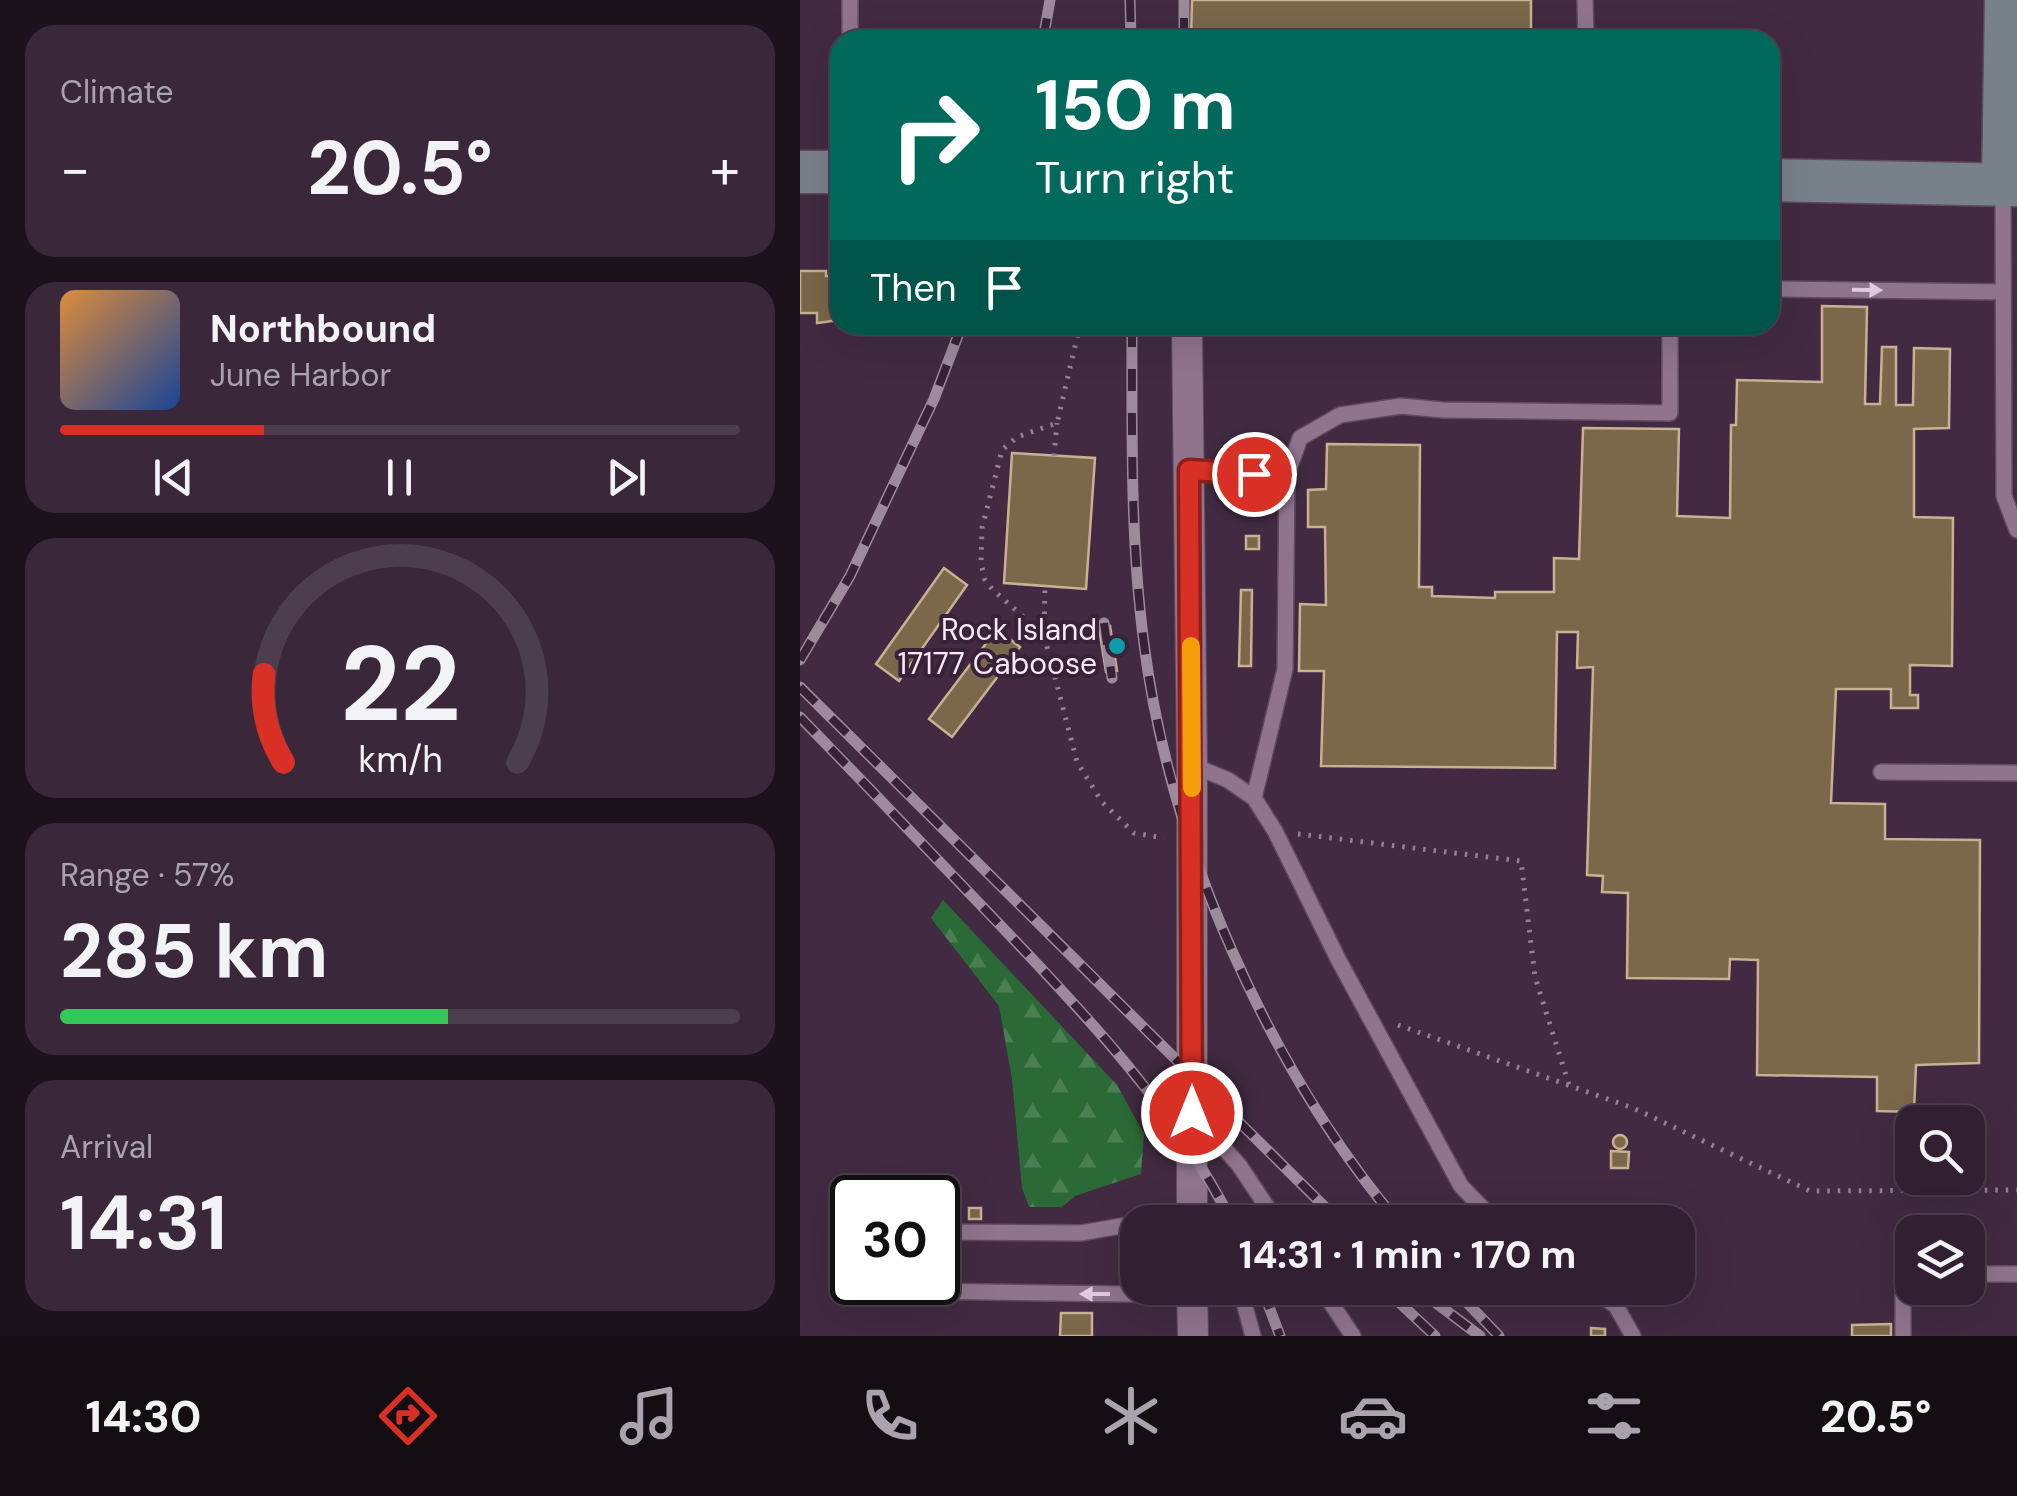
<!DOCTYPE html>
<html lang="en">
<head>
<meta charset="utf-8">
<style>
  body { margin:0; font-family:"DM Sans",sans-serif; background:#3a283a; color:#f1f3f6; height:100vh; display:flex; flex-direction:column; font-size:38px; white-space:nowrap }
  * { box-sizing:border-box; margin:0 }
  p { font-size:32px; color:#a8a3ac }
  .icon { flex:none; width:55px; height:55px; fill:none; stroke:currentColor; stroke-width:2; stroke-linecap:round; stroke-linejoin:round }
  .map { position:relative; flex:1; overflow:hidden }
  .details { display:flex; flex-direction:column; gap:25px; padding:25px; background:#1c121c; width:800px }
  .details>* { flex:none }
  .hud { position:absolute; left:30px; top:30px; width:950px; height:305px; border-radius:30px; box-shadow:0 10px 40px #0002,0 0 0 2px #4d3e4d; background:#00695c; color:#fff; overflow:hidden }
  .tools { position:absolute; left:1095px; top:1105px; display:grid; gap:20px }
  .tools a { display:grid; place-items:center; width:90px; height:90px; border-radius:20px; background:#322032; box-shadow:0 10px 40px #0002,0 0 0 2px #4d3e4d; font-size:50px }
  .speed { position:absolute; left:30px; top:1175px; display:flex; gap:20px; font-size:50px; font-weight:700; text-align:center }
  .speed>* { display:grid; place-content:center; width:130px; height:130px; border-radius:50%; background:#322032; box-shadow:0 10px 40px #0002,0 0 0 2px #4d3e4d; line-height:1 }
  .speed .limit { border:5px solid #111; border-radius:15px; background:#fff; color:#111 }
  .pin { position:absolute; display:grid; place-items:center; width:85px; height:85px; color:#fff; margin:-42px; border:5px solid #fff; border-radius:50%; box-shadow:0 2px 10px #0007 }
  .me { position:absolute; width:110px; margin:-55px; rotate:0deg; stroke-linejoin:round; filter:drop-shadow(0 0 8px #0008) }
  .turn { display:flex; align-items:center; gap:35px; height:210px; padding:0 40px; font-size:45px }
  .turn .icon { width:130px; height:130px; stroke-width:2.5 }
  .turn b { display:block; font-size:70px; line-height:85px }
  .then { display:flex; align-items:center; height:95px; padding:0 40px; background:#0003; gap:20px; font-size:38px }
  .big { font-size:75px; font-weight:700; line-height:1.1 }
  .details .widget { flex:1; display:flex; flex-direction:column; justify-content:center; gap:15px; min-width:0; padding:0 35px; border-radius:30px; background:#3a283a }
  .details .dial { align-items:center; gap:0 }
  .dial svg { height:260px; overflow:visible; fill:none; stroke:#4d3e4d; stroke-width:7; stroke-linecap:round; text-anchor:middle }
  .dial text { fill:#f1f3f6; stroke:none }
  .song { display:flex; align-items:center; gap:30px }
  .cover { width:120px; height:120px; border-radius:15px; background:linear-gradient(135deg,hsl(30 70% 55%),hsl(220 70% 35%)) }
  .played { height:10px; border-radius:5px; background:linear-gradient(90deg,#d93025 30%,#4d3e4d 30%) }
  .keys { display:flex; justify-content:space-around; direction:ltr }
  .heat { display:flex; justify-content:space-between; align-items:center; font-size:55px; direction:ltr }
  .charge { height:15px; border-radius:8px; background:linear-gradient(90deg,#34c759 57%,#4d3e4d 0) }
  .trip { position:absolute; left:320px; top:1205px; width:575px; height:100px; border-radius:30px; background:#322032; box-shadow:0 10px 40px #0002,0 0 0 2px #4d3e4d; font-weight:700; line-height:100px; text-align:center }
  .dock { display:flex; height:160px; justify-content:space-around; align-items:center; background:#140d14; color:#a8a3ac }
  .dock .icon { width:70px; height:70px }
  .dock .current { color:#d93025 }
  .dock b { font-size:45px; color:#f1f3f6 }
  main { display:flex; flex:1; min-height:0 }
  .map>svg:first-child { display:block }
  .forest { fill:url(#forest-firs) }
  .building { fill:#7b674a; stroke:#c7b192; stroke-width:2.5 }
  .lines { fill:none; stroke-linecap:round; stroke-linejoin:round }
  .lane-casing { stroke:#5e4b5e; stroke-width:18 }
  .street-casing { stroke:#5e4b5e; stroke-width:32 }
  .secondary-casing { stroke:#5e4b5e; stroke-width:45 }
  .path { stroke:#948094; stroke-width:5; stroke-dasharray:2.5 8; stroke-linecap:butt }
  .lane { stroke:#8f748e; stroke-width:15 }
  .street { stroke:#8f748e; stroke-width:30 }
  .secondary { stroke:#78808a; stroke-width:42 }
  .rail-casing { stroke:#9e8a9d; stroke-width:11 }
  .rail { stroke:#382237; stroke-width:8; stroke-dasharray:22; stroke-linecap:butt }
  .oneway { fill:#deccde }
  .route-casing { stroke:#8d1f18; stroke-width:25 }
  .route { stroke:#d93025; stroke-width:18 }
  .slow { stroke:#f59e0b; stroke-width:18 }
  .culture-dot { fill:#0f9aa8; stroke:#382237; stroke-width:4 }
  .labels { text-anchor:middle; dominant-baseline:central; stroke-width:8; stroke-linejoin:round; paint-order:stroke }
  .poi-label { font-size:30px; fill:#f9e9f8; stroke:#382237; text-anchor:end }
</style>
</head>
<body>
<main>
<section class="details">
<div class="widget"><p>Climate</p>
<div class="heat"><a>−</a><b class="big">20.5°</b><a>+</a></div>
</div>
<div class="widget">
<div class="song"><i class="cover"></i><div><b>Northbound</b><p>June Harbor</p></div></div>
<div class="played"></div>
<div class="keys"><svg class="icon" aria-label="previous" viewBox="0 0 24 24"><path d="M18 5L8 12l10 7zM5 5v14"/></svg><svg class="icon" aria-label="pause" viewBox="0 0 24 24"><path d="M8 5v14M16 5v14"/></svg><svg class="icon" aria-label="next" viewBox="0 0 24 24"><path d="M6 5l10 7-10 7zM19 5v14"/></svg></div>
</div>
<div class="widget dial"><svg viewBox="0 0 100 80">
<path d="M14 69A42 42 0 1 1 86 69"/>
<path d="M14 69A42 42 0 0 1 8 42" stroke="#d93025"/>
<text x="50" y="56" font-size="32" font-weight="700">22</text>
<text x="50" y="72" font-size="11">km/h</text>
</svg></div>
<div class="widget"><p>Range · 57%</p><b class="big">285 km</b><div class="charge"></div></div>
<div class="widget"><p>Arrival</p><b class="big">14:31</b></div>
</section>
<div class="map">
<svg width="1217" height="1336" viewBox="0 0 1217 1336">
  <defs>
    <pattern id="forest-firs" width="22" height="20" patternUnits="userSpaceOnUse" patternTransform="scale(2.5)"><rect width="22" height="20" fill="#2b6a36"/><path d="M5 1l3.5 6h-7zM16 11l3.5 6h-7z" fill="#4a7f54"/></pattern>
  </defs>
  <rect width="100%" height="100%" fill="#422b42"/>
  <path class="forest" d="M143,900L317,1085L344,1134L341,1174L275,1196L262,1207H229L222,1188L212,1079L199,1006L131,918Z"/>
  <path class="building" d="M392,0H731V40H391Z
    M0,271H26V276H40V320L17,323V313H0Z
    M1022,306L1067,307L1065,404H1080L1082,347H1096V405H1113L1114,348L1150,349L1149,428L1114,429V517L1153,518L1152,666L1110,665V695H1118V708H1091V689H1036L1031,803L1085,804V839L1180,840L1179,1063L1116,1065L1114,1112L1077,1111V1077L957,1075L958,960L930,959L929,979L827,978L828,893L802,892L803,876L787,875L793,667L777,668L778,632H757L755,768L521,766L524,671H499L500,604L526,605L525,527H508V490L526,489L527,444L620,445L619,587H632V596L695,598V592H754V558L779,559L783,428L879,429L877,516L930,518L931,425H936L937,380L1022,382Z
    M212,453L295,458L286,589L204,583Z
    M446,536H459V549H446Z
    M144,568L167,585L99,681L76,664Z
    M441,590H452L451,666H439Z
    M310,626L317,671L306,672L299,628Z
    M197,629L220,647L152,737L129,719Z
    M813 1142a7 7 0 1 1 14 0a7 7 0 1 1-14 0Z
    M811,1151L829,1152L828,1168H811Z
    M169,1208H181V1219H169Z
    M261,1313H292V1336H260Z
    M1091,1324V1336H1052V1325Z
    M791,1328L805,1329V1336H791Z"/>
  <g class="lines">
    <g class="lane-casing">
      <path id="lane" d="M50,0V40
        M785,0L786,40
        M1203,189L1204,496L1217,530
        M970,289L1203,292
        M389,471L487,475L500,438L540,415L601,406L643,410L870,413V325
        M392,765L428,780L454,798L475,831L538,959L661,1186L696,1222
        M1081,772L1217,773
        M454,798L485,669L487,475
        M395,1116L439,1165L477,1222
        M339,1222L392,1221
        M138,1232L281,1233L338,1223
        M1168,1274H1217
        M122,1282V1291L392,1295
        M440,1288L453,1336
        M521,1288L553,1336
        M792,1288L816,1306L833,1336
        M1103,1336V1274H1112"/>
    </g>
    <g class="street-casing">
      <path id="street" d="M387,325L392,765V1222
        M392,1288L393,1336"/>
    </g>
    <g class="secondary-casing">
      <path id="secondary" d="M0,172H40
        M970,180L1217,185
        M1203,185L1206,0"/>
    </g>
    <path class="path" d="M280,325L257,423L217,437L202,450L182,528L181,563L185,580L193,590L244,635L277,762L302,802L334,833L364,838
      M254,456L257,423
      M244,635L245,586
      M498,834L721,861L735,977L769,1085
      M598,1025L833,1108L1010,1191L1217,1190"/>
    <use href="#lane" class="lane"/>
    <use href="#street" class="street"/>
    <use href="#secondary" class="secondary"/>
    <g class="rail-casing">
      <path id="rail" d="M330,0L331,40
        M243,40L250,0
        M384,40V0
        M332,325C332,432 330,538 344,644C370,846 468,1067 598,1222
        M304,623L312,678
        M0,660L50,576L134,399L162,325
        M0,687L540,1222
        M0,717C67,786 133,855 200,925C287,1016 375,1109 432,1222
        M462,1288L480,1336
        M584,1288L635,1336
        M616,1288L680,1336
        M653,1288L699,1336"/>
    </g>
    <use href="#rail" class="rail"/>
  </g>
  <defs><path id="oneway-solid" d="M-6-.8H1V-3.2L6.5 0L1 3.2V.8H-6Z" transform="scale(2.5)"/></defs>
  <g class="oneway">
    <use href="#oneway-solid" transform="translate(1067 290) rotate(1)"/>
    <use href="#oneway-solid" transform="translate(295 1294) rotate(-180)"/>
  </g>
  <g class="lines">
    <g class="route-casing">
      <path id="route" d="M392,1113L389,470L454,474"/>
    </g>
    <use href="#route" class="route"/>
    <path class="slow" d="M391,646L392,788"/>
  </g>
  <circle class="culture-dot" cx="317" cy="646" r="10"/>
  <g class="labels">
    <g class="poi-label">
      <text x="297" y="629">Rock Island<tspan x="297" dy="34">17177 Caboose</tspan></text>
    </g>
  </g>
</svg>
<div class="tools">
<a><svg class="icon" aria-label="search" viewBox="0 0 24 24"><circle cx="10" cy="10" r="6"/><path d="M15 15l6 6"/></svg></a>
<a><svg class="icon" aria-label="layers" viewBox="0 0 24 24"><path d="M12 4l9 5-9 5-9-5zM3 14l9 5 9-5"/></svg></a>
</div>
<div class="speed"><div class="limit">30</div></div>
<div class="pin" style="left:454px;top:474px;background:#d93025"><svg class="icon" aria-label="arrive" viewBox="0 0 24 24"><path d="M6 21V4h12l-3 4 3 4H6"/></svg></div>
<svg class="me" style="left:392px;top:1113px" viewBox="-20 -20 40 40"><circle r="17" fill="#d93025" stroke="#fff" stroke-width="3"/><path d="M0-11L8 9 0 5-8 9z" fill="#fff"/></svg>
<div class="trip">14:31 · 1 min · 170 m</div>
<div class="hud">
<div class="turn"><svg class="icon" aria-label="right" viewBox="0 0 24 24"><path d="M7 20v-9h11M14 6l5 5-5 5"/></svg><div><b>150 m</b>Turn right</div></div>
<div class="then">Then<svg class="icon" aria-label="arrive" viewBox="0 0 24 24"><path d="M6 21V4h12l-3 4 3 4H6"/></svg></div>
</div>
</div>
</main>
<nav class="dock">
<b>14:30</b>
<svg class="icon current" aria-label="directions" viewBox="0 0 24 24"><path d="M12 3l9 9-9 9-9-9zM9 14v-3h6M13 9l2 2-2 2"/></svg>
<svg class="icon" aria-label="music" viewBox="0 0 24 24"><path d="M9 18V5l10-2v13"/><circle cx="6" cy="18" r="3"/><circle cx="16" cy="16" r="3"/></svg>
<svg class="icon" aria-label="phone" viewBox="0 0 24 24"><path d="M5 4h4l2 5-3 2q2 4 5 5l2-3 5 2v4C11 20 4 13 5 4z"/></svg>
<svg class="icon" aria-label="climate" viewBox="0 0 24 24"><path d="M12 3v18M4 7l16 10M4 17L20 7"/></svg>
<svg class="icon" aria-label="car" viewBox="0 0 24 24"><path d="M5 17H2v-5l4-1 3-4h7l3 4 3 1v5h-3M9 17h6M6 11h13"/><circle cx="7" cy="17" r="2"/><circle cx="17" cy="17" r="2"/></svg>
<svg class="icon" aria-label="filters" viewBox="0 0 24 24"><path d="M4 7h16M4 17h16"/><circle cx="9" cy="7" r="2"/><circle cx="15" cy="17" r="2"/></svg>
<b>20.5°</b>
</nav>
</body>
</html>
